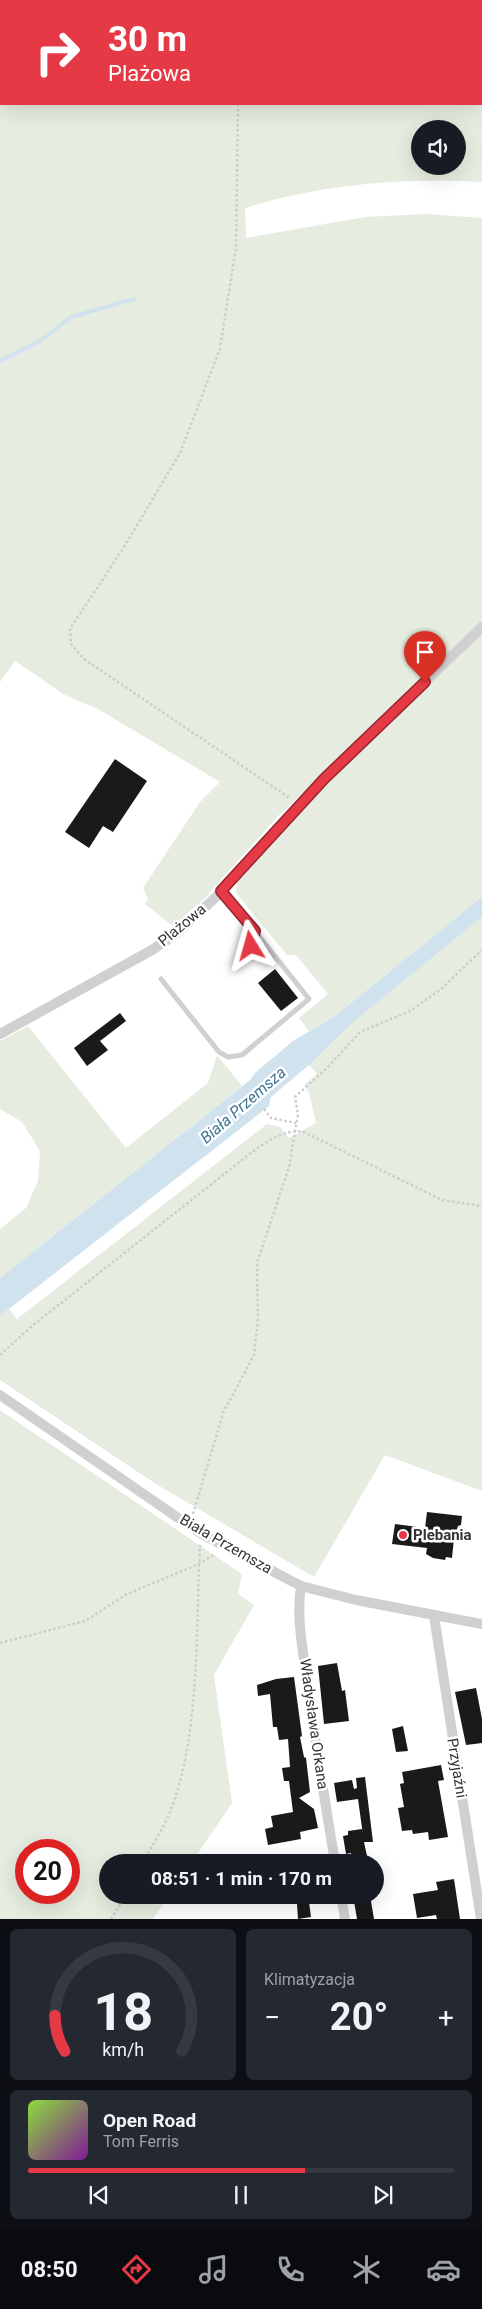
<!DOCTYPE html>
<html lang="pl">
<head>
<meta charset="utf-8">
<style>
  body { margin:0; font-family:Roboto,sans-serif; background:#242831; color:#f1f3f6; height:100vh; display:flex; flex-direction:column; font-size:19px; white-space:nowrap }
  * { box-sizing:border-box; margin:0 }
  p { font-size:16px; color:#9ea1a6 }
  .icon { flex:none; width:28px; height:28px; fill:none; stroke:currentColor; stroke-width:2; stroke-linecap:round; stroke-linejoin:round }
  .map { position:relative; height:1919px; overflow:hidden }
  .side { display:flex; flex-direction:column; gap:10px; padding:10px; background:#0d0f14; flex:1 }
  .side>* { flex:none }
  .hud { position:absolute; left:0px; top:0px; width:482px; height:105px; box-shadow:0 5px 20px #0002; background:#e63946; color:#fff; overflow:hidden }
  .controls { position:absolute; left:411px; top:120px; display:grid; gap:10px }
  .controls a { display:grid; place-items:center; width:55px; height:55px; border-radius:50%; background:#171b24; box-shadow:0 5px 20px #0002; font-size:25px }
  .speed { position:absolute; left:15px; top:1839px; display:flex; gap:10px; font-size:25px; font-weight:700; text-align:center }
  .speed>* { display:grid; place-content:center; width:65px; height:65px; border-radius:50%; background:#171b24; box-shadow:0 5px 20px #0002; line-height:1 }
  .speed .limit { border:8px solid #d22; background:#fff; color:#111 }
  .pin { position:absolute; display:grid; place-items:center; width:42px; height:42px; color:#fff; margin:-51px -21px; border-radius:50% 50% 50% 0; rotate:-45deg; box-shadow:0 0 5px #0007 }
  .pin .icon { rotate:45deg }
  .me { position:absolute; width:55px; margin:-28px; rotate:352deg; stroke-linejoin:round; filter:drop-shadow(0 0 4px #0008) }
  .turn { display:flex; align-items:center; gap:18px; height:105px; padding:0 25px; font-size:22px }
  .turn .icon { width:65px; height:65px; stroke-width:2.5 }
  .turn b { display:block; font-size:35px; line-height:42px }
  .big { font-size:38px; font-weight:700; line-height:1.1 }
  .side .tile { flex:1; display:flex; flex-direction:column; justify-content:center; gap:8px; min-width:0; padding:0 18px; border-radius:8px; background:#242831 }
  .side .dial { align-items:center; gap:0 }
  .dial svg { height:130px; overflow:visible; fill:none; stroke:#363941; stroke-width:7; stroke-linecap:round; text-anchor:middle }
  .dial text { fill:#f1f3f6; stroke:none }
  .song { display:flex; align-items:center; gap:15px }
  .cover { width:60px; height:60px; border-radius:8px; background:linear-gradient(135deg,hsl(90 70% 55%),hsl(290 70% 35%)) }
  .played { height:5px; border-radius:2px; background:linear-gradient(90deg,#e63946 65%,#363941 65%) }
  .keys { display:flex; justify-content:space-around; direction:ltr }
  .heat { display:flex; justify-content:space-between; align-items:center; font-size:28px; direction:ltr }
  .side .tiles { flex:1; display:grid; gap:10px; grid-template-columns:1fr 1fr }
  .tile:last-child { grid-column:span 2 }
  .trip { position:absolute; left:99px; top:1854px; width:285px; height:50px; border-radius:25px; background:#171b24; box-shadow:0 5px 20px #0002; font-weight:700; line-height:50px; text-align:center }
  .tabs { display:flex; height:80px; justify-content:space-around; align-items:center; background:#090b0e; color:#9ea1a6 }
  .tabs .icon { width:35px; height:35px }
  .tabs .on { color:#e63946 }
  .tabs b { font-size:22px; color:#f1f3f6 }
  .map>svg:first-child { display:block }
  .green { fill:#e6ecdf; fill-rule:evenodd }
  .water { fill:#cfe2ee }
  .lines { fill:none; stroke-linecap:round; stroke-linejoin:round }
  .stream { stroke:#cfe2ee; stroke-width:4 }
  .building { fill:#1a1a1a }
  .path { stroke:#cdcdcd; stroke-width:2.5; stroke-dasharray:2.5 2.5; stroke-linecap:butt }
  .lane { stroke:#d0d0d0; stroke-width:5 }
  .street { stroke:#d0d0d0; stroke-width:10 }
  .rail-casing { stroke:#888; stroke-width:5.5 }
  .rail { stroke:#fff; stroke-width:4; stroke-dasharray:11; stroke-linecap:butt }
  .route-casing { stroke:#96252e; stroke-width:12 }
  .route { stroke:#e63946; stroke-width:9 }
  .poi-dot { fill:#e63946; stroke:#fff; stroke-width:2 }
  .labels { text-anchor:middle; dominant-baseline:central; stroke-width:5; stroke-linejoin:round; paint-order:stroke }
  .street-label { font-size:15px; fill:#333; stroke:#fff }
  .poi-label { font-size:15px; font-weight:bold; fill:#333; stroke:#fff; text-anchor:start }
  .water-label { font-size:16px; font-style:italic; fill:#3f7597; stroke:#fff }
</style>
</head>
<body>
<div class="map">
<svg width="482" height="1919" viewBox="0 0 482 1919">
  <rect width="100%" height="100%" fill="#fff"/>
  <path class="green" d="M0,0L386,1H1V104H481L482,72V182C403,178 321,184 245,208L246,238L365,217L426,214L482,218V897L335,1016L309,1031L299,1018L328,994L296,955H287L236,893L237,883L311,802L301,795L278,816L203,900L173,926L145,904L148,899L143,888L200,802L220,782L98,709L65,695L15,661L0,682ZM420,129H458V166H420Z
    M423,0H482V42L481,1Z
    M482,917V1491L385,1455L314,1577L156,1484L0,1380V1316L9,1309L17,1319L267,1124L280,1127L289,1138L316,1123L309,1092L304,1085L317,1074L309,1065L352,1022Z
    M28,1026L126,1148L208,1083L217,1055L242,1086L0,1278V1229L26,1208L38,1181L40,1151L22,1122L0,1109V1041Z
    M0,1410L242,1574L238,1594L254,1605L214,1675L232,1803L192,1862H108V1895H170L153,1919H0ZM26,1850H69V1892H26Z"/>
  <path class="water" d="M482,897V917L353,1022L309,1065L271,1097L269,1106L0,1316V1278L250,1080L256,1072L293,1041L335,1016Z"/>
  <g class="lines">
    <path class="stream" d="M0,361L40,341L71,317L134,299"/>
  </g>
  <path class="building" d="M115,759L147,781L113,832L103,826L89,848L65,832Z
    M275,969L298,998L281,1011L258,983Z
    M120,1013L126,1021L100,1041L108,1050L87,1066L74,1048Z
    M427,1512L462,1516L461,1525L458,1526L454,1538L452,1558L446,1557L445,1560L433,1558L426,1554L427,1548L392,1544L395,1524L425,1528Z
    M337,1663L342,1691L345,1690L349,1721L324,1724L318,1666Z
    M294,1677L302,1736L300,1737L304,1757L306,1758L310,1792L299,1798L314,1809L318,1828L300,1832L301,1839L268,1845L265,1829L273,1827L271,1816L293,1812L289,1781H284L282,1768L290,1767L288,1739L279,1740L277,1727H273L270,1694L258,1696L257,1685L276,1679Z
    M476,1688L482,1719V1743L466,1745L455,1692Z
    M403,1726L408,1751L396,1752L392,1729Z
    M441,1765L444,1780L438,1781L448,1837L429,1840L428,1832L413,1834L412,1830L402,1831L398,1808L404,1807L400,1784L404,1783L402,1772Z
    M365,1777L373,1842H364L367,1856L352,1859L351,1853L346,1854L343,1836L348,1835V1831L362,1829L363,1835L358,1799L337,1802L334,1783L352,1780L354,1789L357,1788L356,1778Z
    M454,1879L460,1919H437L436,1915L417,1918L413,1894L438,1890L436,1882Z
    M353,1895H370L374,1919H357Z
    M309,1902L311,1917L298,1919L297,1904Z"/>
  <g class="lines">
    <path class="path" d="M241,1V0
      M238,104L236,247L220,349L180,453L124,547L70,629L71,644L84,659L291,799
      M264,1109L271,1118L296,1123
      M0,1355L32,1326L256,1149C270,1140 288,1128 304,1132L442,1200L482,1206
      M193,1514L223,1413L254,1355L258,1319L257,1263L289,1167L298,1114L295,1097L329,1066L360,1032L410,1011L440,990L482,950
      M0,1643L85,1621L127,1594L199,1564L215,1554
      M143,1862C152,1846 163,1829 170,1812C200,1738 196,1625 200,1545
      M111,1919L126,1895"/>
    <path class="lane" d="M221,891L255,931L251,946L238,963
      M161,979L219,1052L228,1057L242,1055L309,999L255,931"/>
    <path class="street" d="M0,1034L152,950L177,933L216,897L324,779L482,627
      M0,1395L200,1533L301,1586L356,1600L482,1624
      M301,1586C296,1617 303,1650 307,1681C315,1742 325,1802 335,1862
      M434,1616L481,1919
      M341,1895L345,1919"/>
    <g class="rail-casing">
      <path id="rail" d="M406,0L408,1
        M481,55L482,56"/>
    </g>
    <use href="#rail" class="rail"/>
  </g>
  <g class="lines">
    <g class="route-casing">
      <path id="route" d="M251,946L255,931L221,891L324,779L425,682"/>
    </g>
    <use href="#route" class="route"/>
  </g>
  <circle class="poi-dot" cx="403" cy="1535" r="5"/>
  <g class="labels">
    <g class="street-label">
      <text transform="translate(182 925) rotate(-40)">Plażowa</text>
      <text transform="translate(226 1544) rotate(30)">Biała Przemsza</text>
      <text transform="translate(314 1724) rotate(82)">Władysława Orkana</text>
      <text transform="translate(457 1768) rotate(81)">Przyjaźni</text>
    </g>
    <g class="poi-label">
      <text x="413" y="1535">Plebania</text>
    </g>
    <g class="water-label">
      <text transform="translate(243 1105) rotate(-41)">Biała Przemsza</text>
    </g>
  </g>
</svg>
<div class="controls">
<a><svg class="icon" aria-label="sound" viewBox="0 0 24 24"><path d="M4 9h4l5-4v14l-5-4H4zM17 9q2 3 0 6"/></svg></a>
</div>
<div class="speed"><div class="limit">20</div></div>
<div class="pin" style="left:425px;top:682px;background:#d93025"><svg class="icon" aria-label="arrive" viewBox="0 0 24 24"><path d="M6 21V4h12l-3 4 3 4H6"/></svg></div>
<svg class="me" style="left:251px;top:946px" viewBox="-20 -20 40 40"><path d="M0-17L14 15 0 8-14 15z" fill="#e63946" stroke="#fff" stroke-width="4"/></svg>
<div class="trip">08:51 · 1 min · 170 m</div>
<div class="hud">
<div class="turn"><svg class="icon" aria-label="right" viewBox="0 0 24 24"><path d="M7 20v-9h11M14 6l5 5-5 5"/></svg><div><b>30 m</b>Plażowa</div></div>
</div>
</div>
<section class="side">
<div class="tiles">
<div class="tile dial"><svg viewBox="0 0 100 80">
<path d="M14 69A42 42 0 1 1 86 69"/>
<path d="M14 69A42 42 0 0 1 8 47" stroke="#e63946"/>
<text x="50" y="56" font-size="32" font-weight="700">18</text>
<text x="50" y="72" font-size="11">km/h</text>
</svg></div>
<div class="tile"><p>Klimatyzacja</p>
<div class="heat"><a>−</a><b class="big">20°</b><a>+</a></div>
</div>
<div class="tile">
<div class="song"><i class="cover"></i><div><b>Open Road</b><p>Tom Ferris</p></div></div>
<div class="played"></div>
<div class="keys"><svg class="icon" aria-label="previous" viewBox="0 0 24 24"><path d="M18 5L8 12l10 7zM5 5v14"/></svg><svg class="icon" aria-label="pause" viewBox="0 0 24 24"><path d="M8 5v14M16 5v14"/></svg><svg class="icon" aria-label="next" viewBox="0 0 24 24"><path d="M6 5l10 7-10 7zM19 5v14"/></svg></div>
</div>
</div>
</section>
<nav class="tabs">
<b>08:50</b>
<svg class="icon on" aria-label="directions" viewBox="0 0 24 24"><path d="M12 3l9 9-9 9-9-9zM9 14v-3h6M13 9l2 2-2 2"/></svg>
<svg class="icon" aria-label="music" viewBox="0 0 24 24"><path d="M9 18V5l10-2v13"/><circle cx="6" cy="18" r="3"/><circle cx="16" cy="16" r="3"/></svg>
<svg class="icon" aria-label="phone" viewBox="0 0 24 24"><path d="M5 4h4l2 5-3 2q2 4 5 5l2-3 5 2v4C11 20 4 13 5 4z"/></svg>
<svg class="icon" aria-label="climate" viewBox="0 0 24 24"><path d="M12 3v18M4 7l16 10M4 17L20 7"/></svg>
<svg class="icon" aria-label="car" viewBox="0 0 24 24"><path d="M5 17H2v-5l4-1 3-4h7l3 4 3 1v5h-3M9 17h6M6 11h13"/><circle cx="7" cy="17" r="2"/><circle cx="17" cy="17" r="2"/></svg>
</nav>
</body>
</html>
